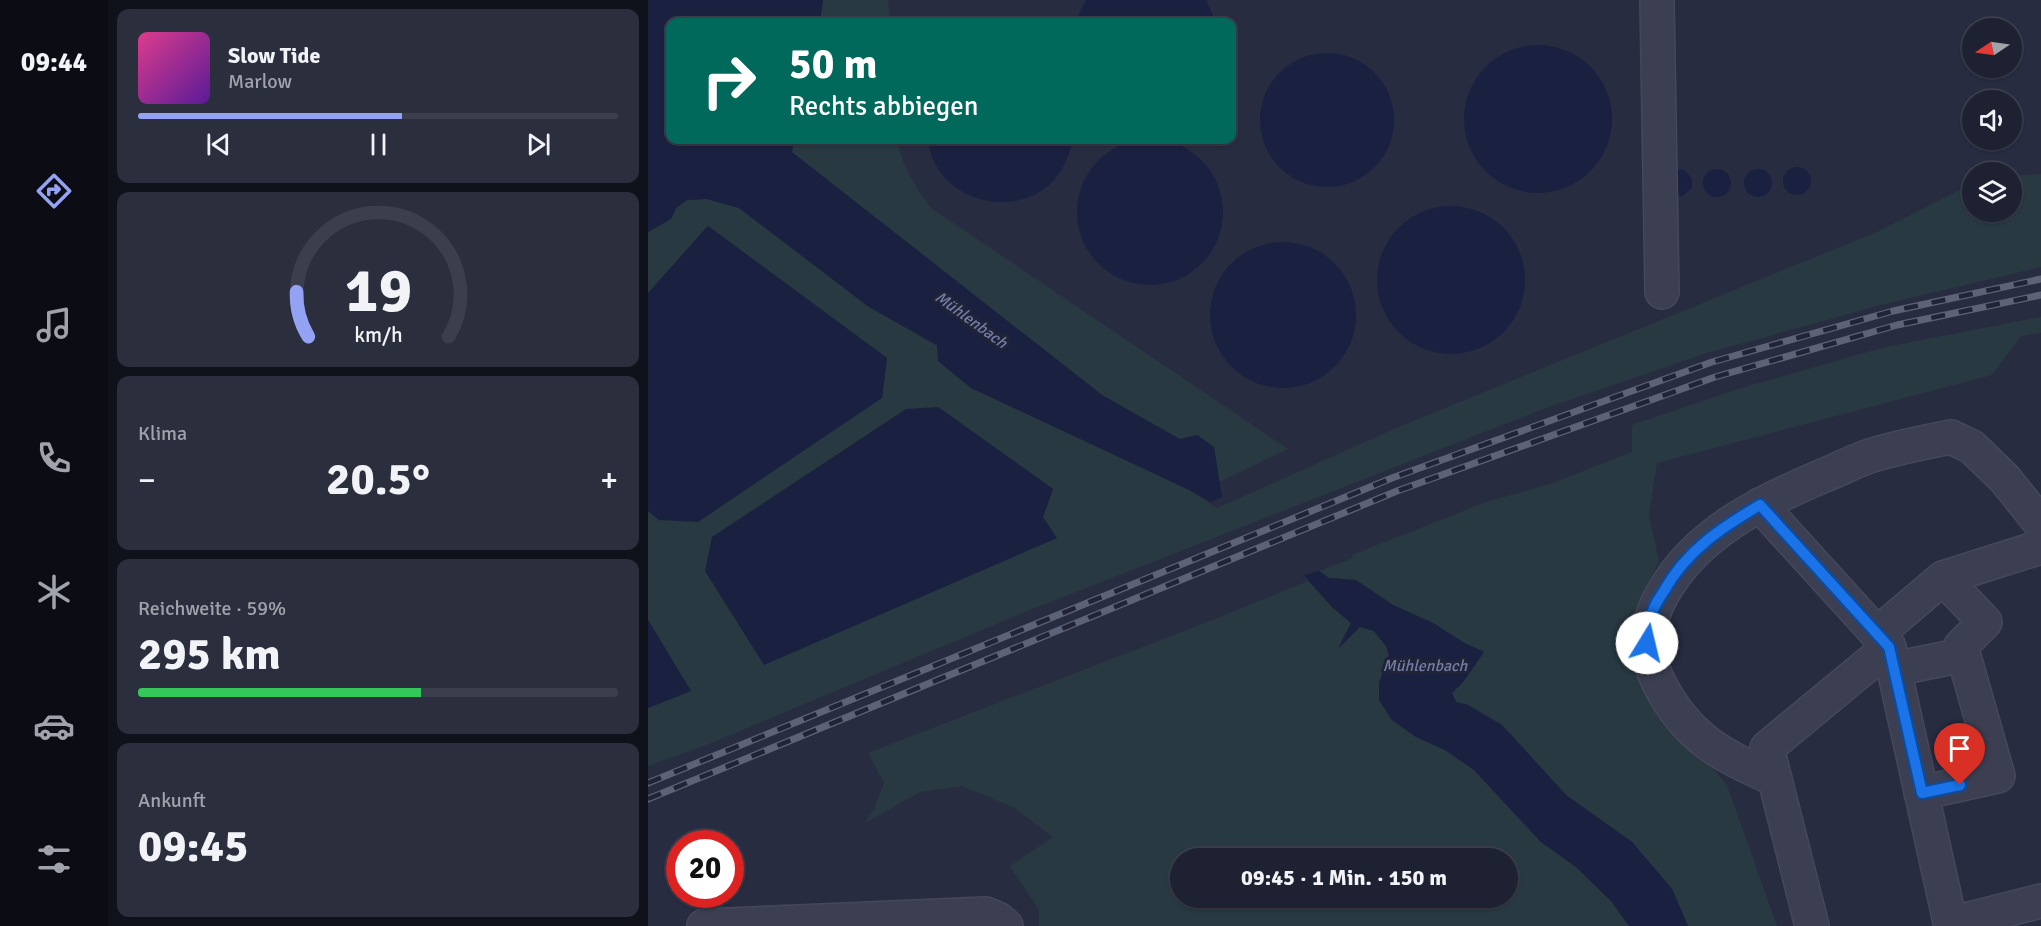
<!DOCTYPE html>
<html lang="de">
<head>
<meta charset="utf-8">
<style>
  body { margin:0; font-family:Signika,sans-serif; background:#2a2e3d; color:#f1f3f6; height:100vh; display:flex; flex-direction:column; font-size:22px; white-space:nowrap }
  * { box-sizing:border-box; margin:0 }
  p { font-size:20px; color:#a0a3ab }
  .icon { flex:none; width:33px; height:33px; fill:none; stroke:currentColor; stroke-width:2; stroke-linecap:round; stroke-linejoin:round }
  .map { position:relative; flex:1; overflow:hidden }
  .details { display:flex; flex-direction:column; gap:9px; padding:9px; background:#10121b; width:540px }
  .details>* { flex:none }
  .guide { position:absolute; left:18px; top:18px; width:570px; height:126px; border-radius:12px; box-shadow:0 2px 4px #0004,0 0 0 2px #3b3e4d; background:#00695c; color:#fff; overflow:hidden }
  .needle { width:39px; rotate:257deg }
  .tools { position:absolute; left:1314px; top:18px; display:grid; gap:12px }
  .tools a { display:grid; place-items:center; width:60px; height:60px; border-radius:50%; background:#1d2131; box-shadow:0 2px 4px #0004,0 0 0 2px #3b3e4d; font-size:30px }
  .speed { position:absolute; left:18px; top:830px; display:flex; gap:12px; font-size:30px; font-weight:700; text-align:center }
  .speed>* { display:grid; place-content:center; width:78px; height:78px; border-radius:50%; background:#1d2131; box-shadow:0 2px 4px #0004,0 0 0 2px #3b3e4d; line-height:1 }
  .speed .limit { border:9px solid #d22; background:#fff; color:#111 }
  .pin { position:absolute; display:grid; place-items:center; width:51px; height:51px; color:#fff; margin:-62px -26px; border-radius:50% 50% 50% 0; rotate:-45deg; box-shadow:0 0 6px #0007 }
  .pin .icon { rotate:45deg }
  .me { position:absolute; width:66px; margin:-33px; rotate:9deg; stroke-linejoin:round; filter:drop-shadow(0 0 4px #0008) }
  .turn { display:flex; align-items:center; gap:21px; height:126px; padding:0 24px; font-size:27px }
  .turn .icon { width:78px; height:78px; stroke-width:2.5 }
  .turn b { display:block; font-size:42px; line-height:51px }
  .big { font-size:45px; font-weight:700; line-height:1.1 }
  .details .tile { flex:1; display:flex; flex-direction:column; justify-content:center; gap:9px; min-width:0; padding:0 21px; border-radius:12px; background:#2a2e3d }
  .details .dial { align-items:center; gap:0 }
  .dial svg { height:156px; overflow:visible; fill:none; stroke:#3b3e4d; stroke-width:7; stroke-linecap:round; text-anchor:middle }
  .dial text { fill:#f1f3f6; stroke:none }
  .song { display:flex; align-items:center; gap:18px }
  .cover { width:72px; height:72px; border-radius:9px; background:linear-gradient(135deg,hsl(330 70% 55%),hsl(270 70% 35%)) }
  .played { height:6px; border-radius:3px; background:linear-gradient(90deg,#94a2f4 55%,#3b3e4d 55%) }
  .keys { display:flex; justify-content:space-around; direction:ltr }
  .heat { display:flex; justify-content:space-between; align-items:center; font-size:33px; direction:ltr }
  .charge { height:9px; border-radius:4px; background:linear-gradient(90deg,#34c759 59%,#3b3e4d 0) }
  .trip { position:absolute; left:522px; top:848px; width:348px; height:60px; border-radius:30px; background:#1d2131; box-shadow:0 2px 4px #0004,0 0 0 2px #3b3e4d; font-weight:700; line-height:60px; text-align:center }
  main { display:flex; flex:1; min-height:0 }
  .dock { display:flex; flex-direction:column; width:108px; justify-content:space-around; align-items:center; background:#0c0d14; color:#a0a3ab }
  .dock .icon { width:42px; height:42px }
  .dock .selected { color:#94a2f4 }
  .dock b { font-size:27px; color:#f1f3f6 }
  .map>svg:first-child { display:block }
  .green { fill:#293942; fill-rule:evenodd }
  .water { fill:#1a203f }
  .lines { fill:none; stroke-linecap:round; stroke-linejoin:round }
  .minor-casing { stroke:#45485a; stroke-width:36 }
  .minor { stroke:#3c3f51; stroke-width:33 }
  .rail-casing { stroke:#5e6277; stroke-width:7 }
  .rail { stroke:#202436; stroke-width:4.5; stroke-dasharray:14; stroke-linecap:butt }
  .route-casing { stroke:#114b97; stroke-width:15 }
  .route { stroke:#1a73e8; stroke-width:10 }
  .labels { text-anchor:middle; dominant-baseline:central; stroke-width:6; stroke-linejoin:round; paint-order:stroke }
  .water-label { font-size:16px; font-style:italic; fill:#737da8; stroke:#202436 }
</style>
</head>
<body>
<main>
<nav class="dock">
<b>09:44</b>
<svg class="icon selected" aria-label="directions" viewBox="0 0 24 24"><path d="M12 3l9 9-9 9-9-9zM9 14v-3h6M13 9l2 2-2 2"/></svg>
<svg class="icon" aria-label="music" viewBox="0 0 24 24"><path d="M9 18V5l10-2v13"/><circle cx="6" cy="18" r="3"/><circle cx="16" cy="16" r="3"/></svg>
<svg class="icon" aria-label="phone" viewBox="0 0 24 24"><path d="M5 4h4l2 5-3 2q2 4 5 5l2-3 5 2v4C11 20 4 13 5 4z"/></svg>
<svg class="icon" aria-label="climate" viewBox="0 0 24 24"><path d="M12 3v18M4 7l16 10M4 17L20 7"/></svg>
<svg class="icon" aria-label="car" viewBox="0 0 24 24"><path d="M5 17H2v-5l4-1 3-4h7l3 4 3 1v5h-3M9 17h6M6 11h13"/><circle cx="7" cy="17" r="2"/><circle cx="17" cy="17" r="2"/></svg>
<svg class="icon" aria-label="filters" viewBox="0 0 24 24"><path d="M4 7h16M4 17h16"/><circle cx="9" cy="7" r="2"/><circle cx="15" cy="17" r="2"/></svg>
</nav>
<section class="details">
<div class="tile">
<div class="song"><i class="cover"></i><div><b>Slow Tide</b><p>Marlow</p></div></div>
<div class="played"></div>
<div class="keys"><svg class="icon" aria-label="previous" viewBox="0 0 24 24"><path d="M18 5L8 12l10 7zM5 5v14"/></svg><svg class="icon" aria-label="pause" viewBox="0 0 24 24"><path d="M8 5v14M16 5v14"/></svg><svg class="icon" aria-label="next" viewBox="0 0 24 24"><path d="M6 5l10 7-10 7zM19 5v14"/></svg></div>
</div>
<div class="tile dial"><svg viewBox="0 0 100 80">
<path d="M14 69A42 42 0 1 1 86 69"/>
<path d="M14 69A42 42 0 0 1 8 46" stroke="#94a2f4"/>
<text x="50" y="56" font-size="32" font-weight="700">19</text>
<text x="50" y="72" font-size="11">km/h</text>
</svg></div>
<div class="tile"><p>Klima</p>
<div class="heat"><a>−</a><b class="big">20.5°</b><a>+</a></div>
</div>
<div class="tile"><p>Reichweite · 59%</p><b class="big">295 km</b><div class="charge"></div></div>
<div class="tile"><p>Ankunft</p><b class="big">09:45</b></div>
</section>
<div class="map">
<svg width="1393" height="926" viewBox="0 0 1393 926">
  <rect width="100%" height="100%" fill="#272c41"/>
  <path class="green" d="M175,0H240L242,22H172Z
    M146,140H249C254,166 267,187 283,208L640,449L571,482L566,447L549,435L532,440L454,395L143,152Z
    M1393,174V267L1237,304L1059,353L898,408L377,612L61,744L0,766V708L43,691L0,620V511L11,520L234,398L239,358L60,226L0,293V232L23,219L28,208L39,200L59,199L91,208L221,307L541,490L569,508L753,426L1229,232L1324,184V212H1364V176ZM290,407L405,489L395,517L408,539Z
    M1393,317V333L1373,336L1344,375L1009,463L1001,515L1011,561L988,608L983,669L1079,785L1129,926H1040L1024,889L984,842L918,795L854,725L820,705L808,702L804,693L816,681L836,651L818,644L785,623L745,605L708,580L681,578L671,571L705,558L704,555L838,502L902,484L984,452V425L1093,388L1237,347Z
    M660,581L684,607L703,623L691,646L712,627L726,631L738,646L741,655L731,683V700L744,720L768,737L797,750L826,770L893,842L928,867L963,901L981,926H391V910L362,866L405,837L365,807L314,786L272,792L217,823L225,811L236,783L220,753L562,621ZM532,858H860V897H532Z"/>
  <path class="water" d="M0,0H175L172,22H22V140H146L144,152L454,395L532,439L549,435L566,447L574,497L563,502L541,490L323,388L290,361L289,345L221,307L91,208L59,199L39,200L28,208L23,219L0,232Z
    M438,0H558L568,22H427Z
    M816 119a74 74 0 1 1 148 0a74 74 0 1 1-148 0Z
    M612 120a67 67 0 1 1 134 0a67 67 0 1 1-134 0Z
    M429 212a73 73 0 1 1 146 0a73 73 0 1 1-146 0Z
    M280,140H425C421,156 415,172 402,184C360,222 286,197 280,140Z
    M1135 181a14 14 0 1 1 28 0a14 14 0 1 1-28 0Z
    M1096 183a14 14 0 1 1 28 0a14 14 0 1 1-28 0Z
    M1055 183a14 14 0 1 1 28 0a14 14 0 1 1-28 0Z
    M1028,169L1036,170L1044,178V188L1034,196H1024Z
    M729 280a74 74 0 1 1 148 0a74 74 0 1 1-148 0Z
    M60,226L239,358L234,398L50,522L11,520L0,511V293Z
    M562 315a73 73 0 1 1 146 0a73 73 0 1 1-146 0Z
    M290,407L405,489L395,517L409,538L116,665L57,571L64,537L258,409Z
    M671,571L681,578L708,580L745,605L785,623L818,644L836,652L816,681L804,693L808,702L820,705L854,725L918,795L984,842L1024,889L1040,926H981L963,901L928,867L893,842L826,770L797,750L768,737L744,720L731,700V683L741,655L738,646L726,631L712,627L690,649L703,623L684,607L656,575Z
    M0,620L43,691L0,708Z"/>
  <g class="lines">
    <g class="minor-casing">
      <path id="minor" d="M1009,0L1014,292
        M1112,505L1241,647
        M1295,578L1393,547
        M1229,634L1295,578L1337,622L1313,646L1350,776L1273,793
        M1246,669L1315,655
        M1127,779C1073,755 1039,738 1011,683C995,652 998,622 1015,593C1049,532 1115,501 1177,475C1194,468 1210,459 1228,454C1252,447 1278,442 1303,437L1324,447L1357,479L1393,524
        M1302,924L1393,901
        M56,926L338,914L350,919L358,926
        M1164,926L1119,748L1241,647L1303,926"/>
    </g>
    <use href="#minor" class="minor"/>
    <g class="rail-casing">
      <path id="rail" d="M0,783L744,478L1064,362L1245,311L1393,279
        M0,799L749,491L1067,377L1249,325L1393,295"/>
    </g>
    <use href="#rail" class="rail"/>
  </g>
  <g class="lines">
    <g class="route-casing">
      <path id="route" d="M999,643C1000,635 1000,627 1002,620C1004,609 1010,600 1016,591C1038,551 1073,528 1112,505L1241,647L1274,793L1312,785"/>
    </g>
    <use href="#route" class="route"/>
  </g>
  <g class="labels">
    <g class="water-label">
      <text transform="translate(323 320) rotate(36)">Mühlenbach</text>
      <text x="777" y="666">Mühlenbach</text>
    </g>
  </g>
</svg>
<div class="tools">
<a><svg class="needle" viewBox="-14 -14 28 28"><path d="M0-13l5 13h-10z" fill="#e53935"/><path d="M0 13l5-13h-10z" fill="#a0a3ab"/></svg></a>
<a><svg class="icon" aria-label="sound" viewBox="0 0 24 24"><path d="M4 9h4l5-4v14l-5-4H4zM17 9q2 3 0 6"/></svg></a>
<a><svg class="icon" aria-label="layers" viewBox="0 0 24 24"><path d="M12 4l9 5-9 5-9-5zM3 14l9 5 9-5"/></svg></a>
</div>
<div class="speed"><div class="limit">20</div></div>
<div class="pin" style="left:1312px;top:785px;background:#d93025"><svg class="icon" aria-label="arrive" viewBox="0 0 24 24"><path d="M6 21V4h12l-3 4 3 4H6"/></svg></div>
<svg class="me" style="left:999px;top:643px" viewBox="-20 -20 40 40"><circle r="19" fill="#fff"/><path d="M0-13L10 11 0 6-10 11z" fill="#1a73e8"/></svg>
<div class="trip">09:45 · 1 Min. · 150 m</div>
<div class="guide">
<div class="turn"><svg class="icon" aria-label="right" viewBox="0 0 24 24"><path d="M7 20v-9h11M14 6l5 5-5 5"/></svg><div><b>50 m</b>Rechts abbiegen</div></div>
</div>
</div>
</main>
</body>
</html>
